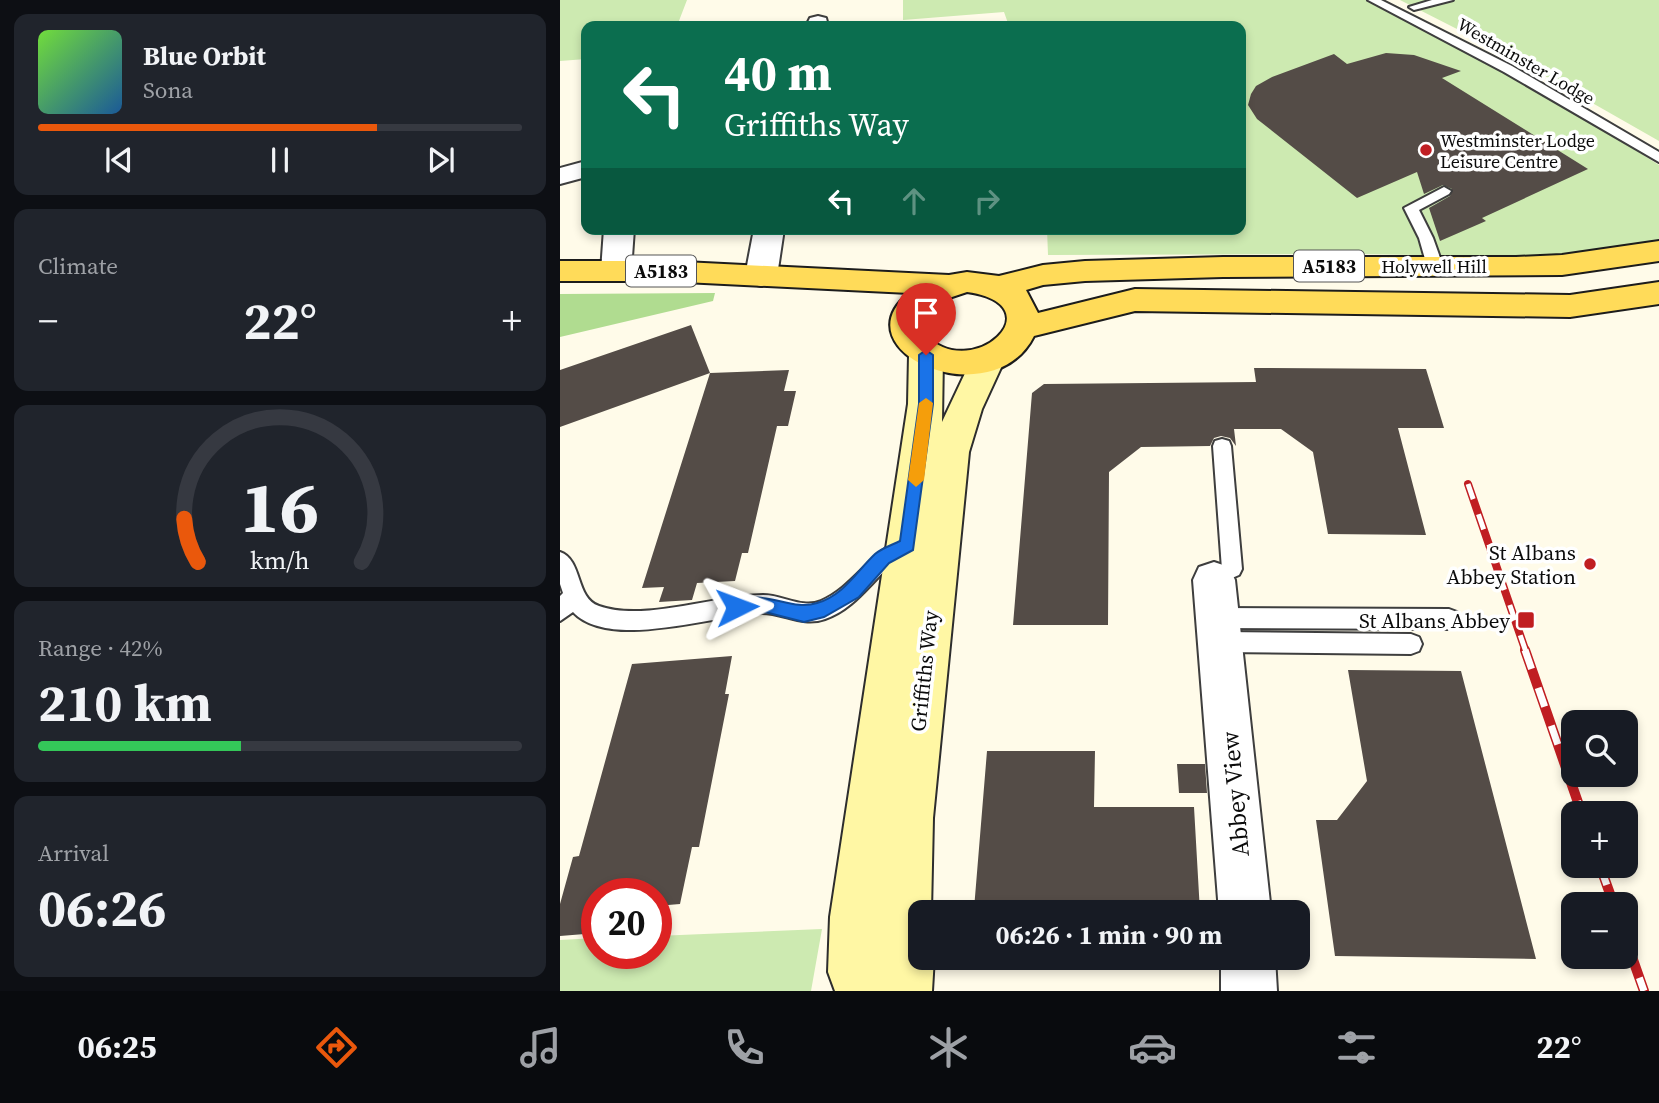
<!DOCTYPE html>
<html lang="en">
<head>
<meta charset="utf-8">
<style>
  body { margin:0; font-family:"Source Serif 4",serif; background:#20242c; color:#f1f3f6; height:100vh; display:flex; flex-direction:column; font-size:26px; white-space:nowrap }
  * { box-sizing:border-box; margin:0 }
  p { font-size:23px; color:#9ea1a6 }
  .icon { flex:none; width:38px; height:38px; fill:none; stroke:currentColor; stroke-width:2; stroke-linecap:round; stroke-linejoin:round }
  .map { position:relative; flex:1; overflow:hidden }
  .side { display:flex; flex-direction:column; gap:14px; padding:14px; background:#0d0f14; width:560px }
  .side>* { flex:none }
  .guide { position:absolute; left:21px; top:21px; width:665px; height:214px; border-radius:14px; box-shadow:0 4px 10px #0003; background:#0b6e4f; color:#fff; overflow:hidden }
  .buttons { position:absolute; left:1001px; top:710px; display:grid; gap:14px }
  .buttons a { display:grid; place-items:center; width:77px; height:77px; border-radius:14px; background:#171b24; box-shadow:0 4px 10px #0003; font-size:35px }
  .speed { position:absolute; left:21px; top:878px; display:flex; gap:14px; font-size:35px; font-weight:700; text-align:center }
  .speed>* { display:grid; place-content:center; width:91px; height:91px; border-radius:50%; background:#171b24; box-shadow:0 4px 10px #0003; line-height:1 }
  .speed .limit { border:10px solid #d22; background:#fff; color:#111 }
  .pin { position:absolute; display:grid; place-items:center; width:60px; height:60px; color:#fff; margin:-72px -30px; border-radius:50% 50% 50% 0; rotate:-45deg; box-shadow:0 0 7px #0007 }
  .pin .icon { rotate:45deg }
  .me { position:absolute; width:77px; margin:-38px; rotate:87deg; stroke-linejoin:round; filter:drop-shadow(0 0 5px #0008) }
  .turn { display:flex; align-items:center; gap:24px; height:147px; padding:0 28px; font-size:32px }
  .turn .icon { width:91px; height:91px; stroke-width:2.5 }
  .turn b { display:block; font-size:49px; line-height:60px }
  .lanes { display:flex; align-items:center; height:66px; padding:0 28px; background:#0003; justify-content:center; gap:35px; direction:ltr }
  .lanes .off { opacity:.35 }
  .big { font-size:52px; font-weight:700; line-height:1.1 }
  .side .widget { flex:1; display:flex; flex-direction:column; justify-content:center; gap:10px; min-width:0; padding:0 24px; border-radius:14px; background:#20242c }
  .side .dial { align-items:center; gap:0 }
  .dial svg { height:182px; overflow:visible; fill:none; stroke:#363941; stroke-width:7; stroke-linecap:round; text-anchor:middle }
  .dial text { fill:#f1f3f6; stroke:none }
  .song { display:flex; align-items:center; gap:21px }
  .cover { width:84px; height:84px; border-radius:10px; background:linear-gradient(135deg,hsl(100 70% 55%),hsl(210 70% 35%)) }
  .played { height:7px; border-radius:4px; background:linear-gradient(90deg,#ea580c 70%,#363941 70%) }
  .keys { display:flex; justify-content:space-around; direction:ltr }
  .heat { display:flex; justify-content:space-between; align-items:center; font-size:38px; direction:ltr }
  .charge { height:10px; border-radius:5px; background:linear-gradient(90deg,#34c759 42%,#363941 0) }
  .trip { position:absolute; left:348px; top:900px; width:402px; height:70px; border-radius:14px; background:#171b24; box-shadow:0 4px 10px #0003; font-weight:700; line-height:70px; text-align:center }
  .menu { display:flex; height:112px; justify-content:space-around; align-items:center; background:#090b0e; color:#9ea1a6 }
  .menu .icon { width:49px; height:49px }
  .menu .active { color:#ea580c }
  .menu b { font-size:32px; color:#f1f3f6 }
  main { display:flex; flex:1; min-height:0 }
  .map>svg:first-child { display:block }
  .green { fill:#cdeab1 }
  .forest { fill:#b0dc90 }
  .building { fill:#544c47 }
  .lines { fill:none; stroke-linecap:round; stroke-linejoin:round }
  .lane-casing { stroke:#3e3e3e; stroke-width:4 }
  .street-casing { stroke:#3e3e3e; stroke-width:4 }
  .secondary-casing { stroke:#2d2d2d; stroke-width:4 }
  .primary-casing { stroke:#1c1c1c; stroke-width:4 }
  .lane { fill:#fff; fill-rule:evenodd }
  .street { fill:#fff; fill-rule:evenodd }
  .secondary { fill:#fff7a4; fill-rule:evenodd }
  .primary { fill:#ffdb59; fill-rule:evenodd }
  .rail-far1-casing { stroke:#c01e22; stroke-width:8 }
  .rail-casing { stroke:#c01e22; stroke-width:10 }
  .rail-far1 { stroke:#fff; stroke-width:5; stroke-dasharray:16; stroke-linecap:butt }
  .rail { stroke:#fff; stroke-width:7; stroke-dasharray:20; stroke-linecap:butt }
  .route { fill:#1a73e8; stroke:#114b97; stroke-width:2 }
  .slow { fill:#f59e0b }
  .poi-dot { fill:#c01e22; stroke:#fff; stroke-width:2.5 }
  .labels { text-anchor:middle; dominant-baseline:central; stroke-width:7; stroke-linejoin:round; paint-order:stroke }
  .far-street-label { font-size:18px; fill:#0b0b0b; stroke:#fff }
  .far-poi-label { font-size:18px; fill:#0b0b0b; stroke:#fff; text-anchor:start }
  .shield { fill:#fff; stroke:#545454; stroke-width:2 }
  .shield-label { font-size:19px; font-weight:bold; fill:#0b0b0b }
  .poi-label { font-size:21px; fill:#0b0b0b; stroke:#fff; text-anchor:end }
  .street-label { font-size:21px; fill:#0b0b0b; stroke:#fff }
  .near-street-label { font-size:24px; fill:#0b0b0b; stroke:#fff }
</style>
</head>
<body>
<main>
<section class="side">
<div class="widget">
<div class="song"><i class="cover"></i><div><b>Blue Orbit</b><p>Sona</p></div></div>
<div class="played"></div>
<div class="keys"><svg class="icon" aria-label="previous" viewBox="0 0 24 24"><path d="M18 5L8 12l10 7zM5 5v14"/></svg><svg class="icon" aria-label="pause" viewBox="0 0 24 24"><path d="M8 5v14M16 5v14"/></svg><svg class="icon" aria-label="next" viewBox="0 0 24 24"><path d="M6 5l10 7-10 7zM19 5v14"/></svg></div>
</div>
<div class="widget"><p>Climate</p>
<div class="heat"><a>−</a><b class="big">22°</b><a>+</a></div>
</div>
<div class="widget dial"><svg viewBox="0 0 100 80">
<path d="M14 69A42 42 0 1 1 86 69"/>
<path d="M14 69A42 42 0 0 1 8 50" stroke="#ea580c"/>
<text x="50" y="56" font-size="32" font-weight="700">16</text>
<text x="50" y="72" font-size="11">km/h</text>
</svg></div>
<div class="widget"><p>Range · 42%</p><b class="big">210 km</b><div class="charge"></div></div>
<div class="widget"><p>Arrival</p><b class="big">06:26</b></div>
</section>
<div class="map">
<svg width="1099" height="991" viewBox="0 0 1099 991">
  <rect width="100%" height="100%" fill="#fffbe9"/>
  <path class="green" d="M0,0H127L117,26H26V59L0,61Z
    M343,0H807L991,97L1099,165V241L988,257L794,254L488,255L487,229H681V26H449L444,12L343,20Z
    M840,0H1099V141L948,55Z
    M262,929L251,991H0V940L37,938V954H96V936Z"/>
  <path class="forest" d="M155,293L153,301L0,337V294Z"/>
  <path class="building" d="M826,53L854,55L901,71L882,78L1028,169L922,218L926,221L880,241L869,208L890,196L892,189L883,185L864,194L857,172L797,198L697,119L688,105L691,94L696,86L712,77L774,54L787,64Z
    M131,325L150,373L0,427V370Z
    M694,368L866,369L884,428H838L866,535L768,534L753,452L721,429H674L676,446L670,438L661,436L654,438L650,446L581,447L549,472L548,625H453L472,393L484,384L696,382Z
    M229,370L224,391H236L228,426H217L188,553H182L175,581L137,583L132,600L99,602L104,587L82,588L150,373Z
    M172,656L165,694H169L139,847H132L120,904L96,906V894H37V933L0,936V904L13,857L19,856L72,664Z
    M788,670L901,671L976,959L775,956L756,820H777L807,781Z
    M427,751H535L534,807H634L640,912H460V909H414Z
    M617,764H645L647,793H619Z"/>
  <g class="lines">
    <g class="lane-casing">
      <path id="lane" d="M808,0H821L952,66L1099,152V162L944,72Z
        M872,0H893L854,10L849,7Z
        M884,187L891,191L889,194L859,210L873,238L883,266L875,271L867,266L859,238L844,208Z
        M662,439L669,441L671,446L682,569L679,575L672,578L665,575L662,569L653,446L655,441Z
        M346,537L353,540L356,546C351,556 340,559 331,565C309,584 294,609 265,619C242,627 224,613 202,613C154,615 50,651 13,612L0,621V596L3,593L0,584V552C23,560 15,598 39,606C84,622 155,595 203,595C223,595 242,609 261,601C294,587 311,550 346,537Z
        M658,608L889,609L897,612L900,619L897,626L889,629L658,628L650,625L647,618L650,611Z
        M661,632L851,634L859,637L862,644L859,651L851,654L661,652L653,649L650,642L653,635Z"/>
    </g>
    <g class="street-casing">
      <path id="street" d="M258,16L266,18L268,26H246L250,18Z
        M26,161V177L0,184V168Z
        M44,229H74L71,271L67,278L56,281L45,278L41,271Z
        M194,229H224L217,276L212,283L201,286L190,283L185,276Z
        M654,562L669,567L675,580L711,912H659L633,580L639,567Z
        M661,957H715L717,991H661Z"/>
    </g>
    <g class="secondary-casing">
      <path id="secondary" d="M366,343L378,346L383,355L382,422L416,350L428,347L440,350L445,359L422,409L409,452L373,818L371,912H360V957H374L372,991H275L268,972L270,917L348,404L349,355L354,346Z"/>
    </g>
    <g class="primary-casing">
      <path id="primary" d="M1099,241V261L1002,275L663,277L525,281L483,285L466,290L478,313L575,289L1010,295L1099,282V304L1010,317L575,311L474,336C433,418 277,352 349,293L104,281H0V261H104L389,275L407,272L439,276L483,265L525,261L663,257H956L1002,255ZM407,292C498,305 411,385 365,334L364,317L383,300Z"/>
    </g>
    <use href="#lane" class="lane"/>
    <use href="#street" class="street"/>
    <use href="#secondary" class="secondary"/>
    <use href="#primary" class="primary"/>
    <g class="rail-far1-casing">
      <path id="rail-far1" d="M908,484L966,652"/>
    </g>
    <g class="rail-casing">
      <path id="rail" d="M965,650L1022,814
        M1040,866L1054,905
        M1066,940L1084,991"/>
    </g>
    <use href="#rail-far1" class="rail-far1"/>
    <use href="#rail" class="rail"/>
  </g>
  <path class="route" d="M366,350L373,355V404L353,550L329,563L299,597L264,617L244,622L205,612L177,615L171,613L169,607L171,602C207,588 230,612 257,603C284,595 296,572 315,554C322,548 332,545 340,541L359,404V355Z"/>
  <path class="slow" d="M366,398L373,403L364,480L356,487L348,480L359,403Z"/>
  <g class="poi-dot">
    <circle cx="866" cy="150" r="7"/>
    <circle cx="1030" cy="564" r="7"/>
    <rect x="957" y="611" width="18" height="18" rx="3.5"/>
  </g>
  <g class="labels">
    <g class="far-street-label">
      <text transform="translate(966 61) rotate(30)">Westminster Lodge</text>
      <text x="874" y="266">Holywell Hill</text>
    </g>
    <g class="far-poi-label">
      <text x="880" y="140">Westminster Lodge<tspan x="880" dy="21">Leisure Centre</tspan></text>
    </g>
    <g class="shield">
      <rect x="734" y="250.5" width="70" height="31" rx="5"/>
      <rect x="66" y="255.5" width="70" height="31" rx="5"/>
    </g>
    <g class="shield-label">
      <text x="769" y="266">A5183</text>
      <text x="101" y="271">A5183</text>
    </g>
    <g class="poi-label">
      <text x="1016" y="552">St Albans<tspan x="1016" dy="24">Abbey Station</tspan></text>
      <text x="950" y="620">St Albans Abbey</text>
    </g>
    <g class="street-label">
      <text transform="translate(364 671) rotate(-84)">Griffiths Way</text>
    </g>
    <g class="near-street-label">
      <text transform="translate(675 794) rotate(-95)">Abbey View</text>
    </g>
  </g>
</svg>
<div class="buttons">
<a><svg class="icon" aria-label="search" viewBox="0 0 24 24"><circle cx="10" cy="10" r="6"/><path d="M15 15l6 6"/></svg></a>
<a>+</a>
<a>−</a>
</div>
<div class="speed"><div class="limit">20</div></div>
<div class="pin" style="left:366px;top:355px;background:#d93025"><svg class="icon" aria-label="arrive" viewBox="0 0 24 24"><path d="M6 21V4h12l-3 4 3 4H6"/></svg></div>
<svg class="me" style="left:177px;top:607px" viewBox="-20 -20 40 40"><path d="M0-17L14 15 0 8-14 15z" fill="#1a73e8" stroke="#fff" stroke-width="4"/></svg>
<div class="trip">06:26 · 1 min · 90 m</div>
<div class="guide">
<div class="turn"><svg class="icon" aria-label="left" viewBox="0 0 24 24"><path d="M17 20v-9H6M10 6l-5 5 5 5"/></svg><div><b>40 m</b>Griffiths Way</div></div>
<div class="lanes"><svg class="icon" aria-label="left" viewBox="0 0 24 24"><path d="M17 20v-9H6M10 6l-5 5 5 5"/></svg><svg class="icon off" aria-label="ahead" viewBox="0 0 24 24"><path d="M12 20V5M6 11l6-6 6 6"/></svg><svg class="icon off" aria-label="right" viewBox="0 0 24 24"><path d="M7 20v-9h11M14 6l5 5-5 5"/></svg></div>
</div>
</div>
</main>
<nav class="menu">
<b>06:25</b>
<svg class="icon active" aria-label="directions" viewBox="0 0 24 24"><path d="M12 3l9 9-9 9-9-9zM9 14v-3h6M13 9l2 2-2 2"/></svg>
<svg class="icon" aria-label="music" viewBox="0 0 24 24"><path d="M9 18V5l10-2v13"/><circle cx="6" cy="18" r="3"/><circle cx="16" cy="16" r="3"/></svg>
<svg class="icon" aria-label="phone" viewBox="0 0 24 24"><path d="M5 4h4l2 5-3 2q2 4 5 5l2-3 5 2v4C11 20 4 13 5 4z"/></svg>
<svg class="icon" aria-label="climate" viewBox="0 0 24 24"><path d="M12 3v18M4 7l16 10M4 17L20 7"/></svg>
<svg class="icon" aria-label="car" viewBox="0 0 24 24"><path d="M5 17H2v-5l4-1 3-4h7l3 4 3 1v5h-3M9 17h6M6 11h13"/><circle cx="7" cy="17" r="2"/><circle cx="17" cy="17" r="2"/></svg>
<svg class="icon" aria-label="filters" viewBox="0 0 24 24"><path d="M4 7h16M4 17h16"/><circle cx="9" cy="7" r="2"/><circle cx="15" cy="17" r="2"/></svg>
<b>22°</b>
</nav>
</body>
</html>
